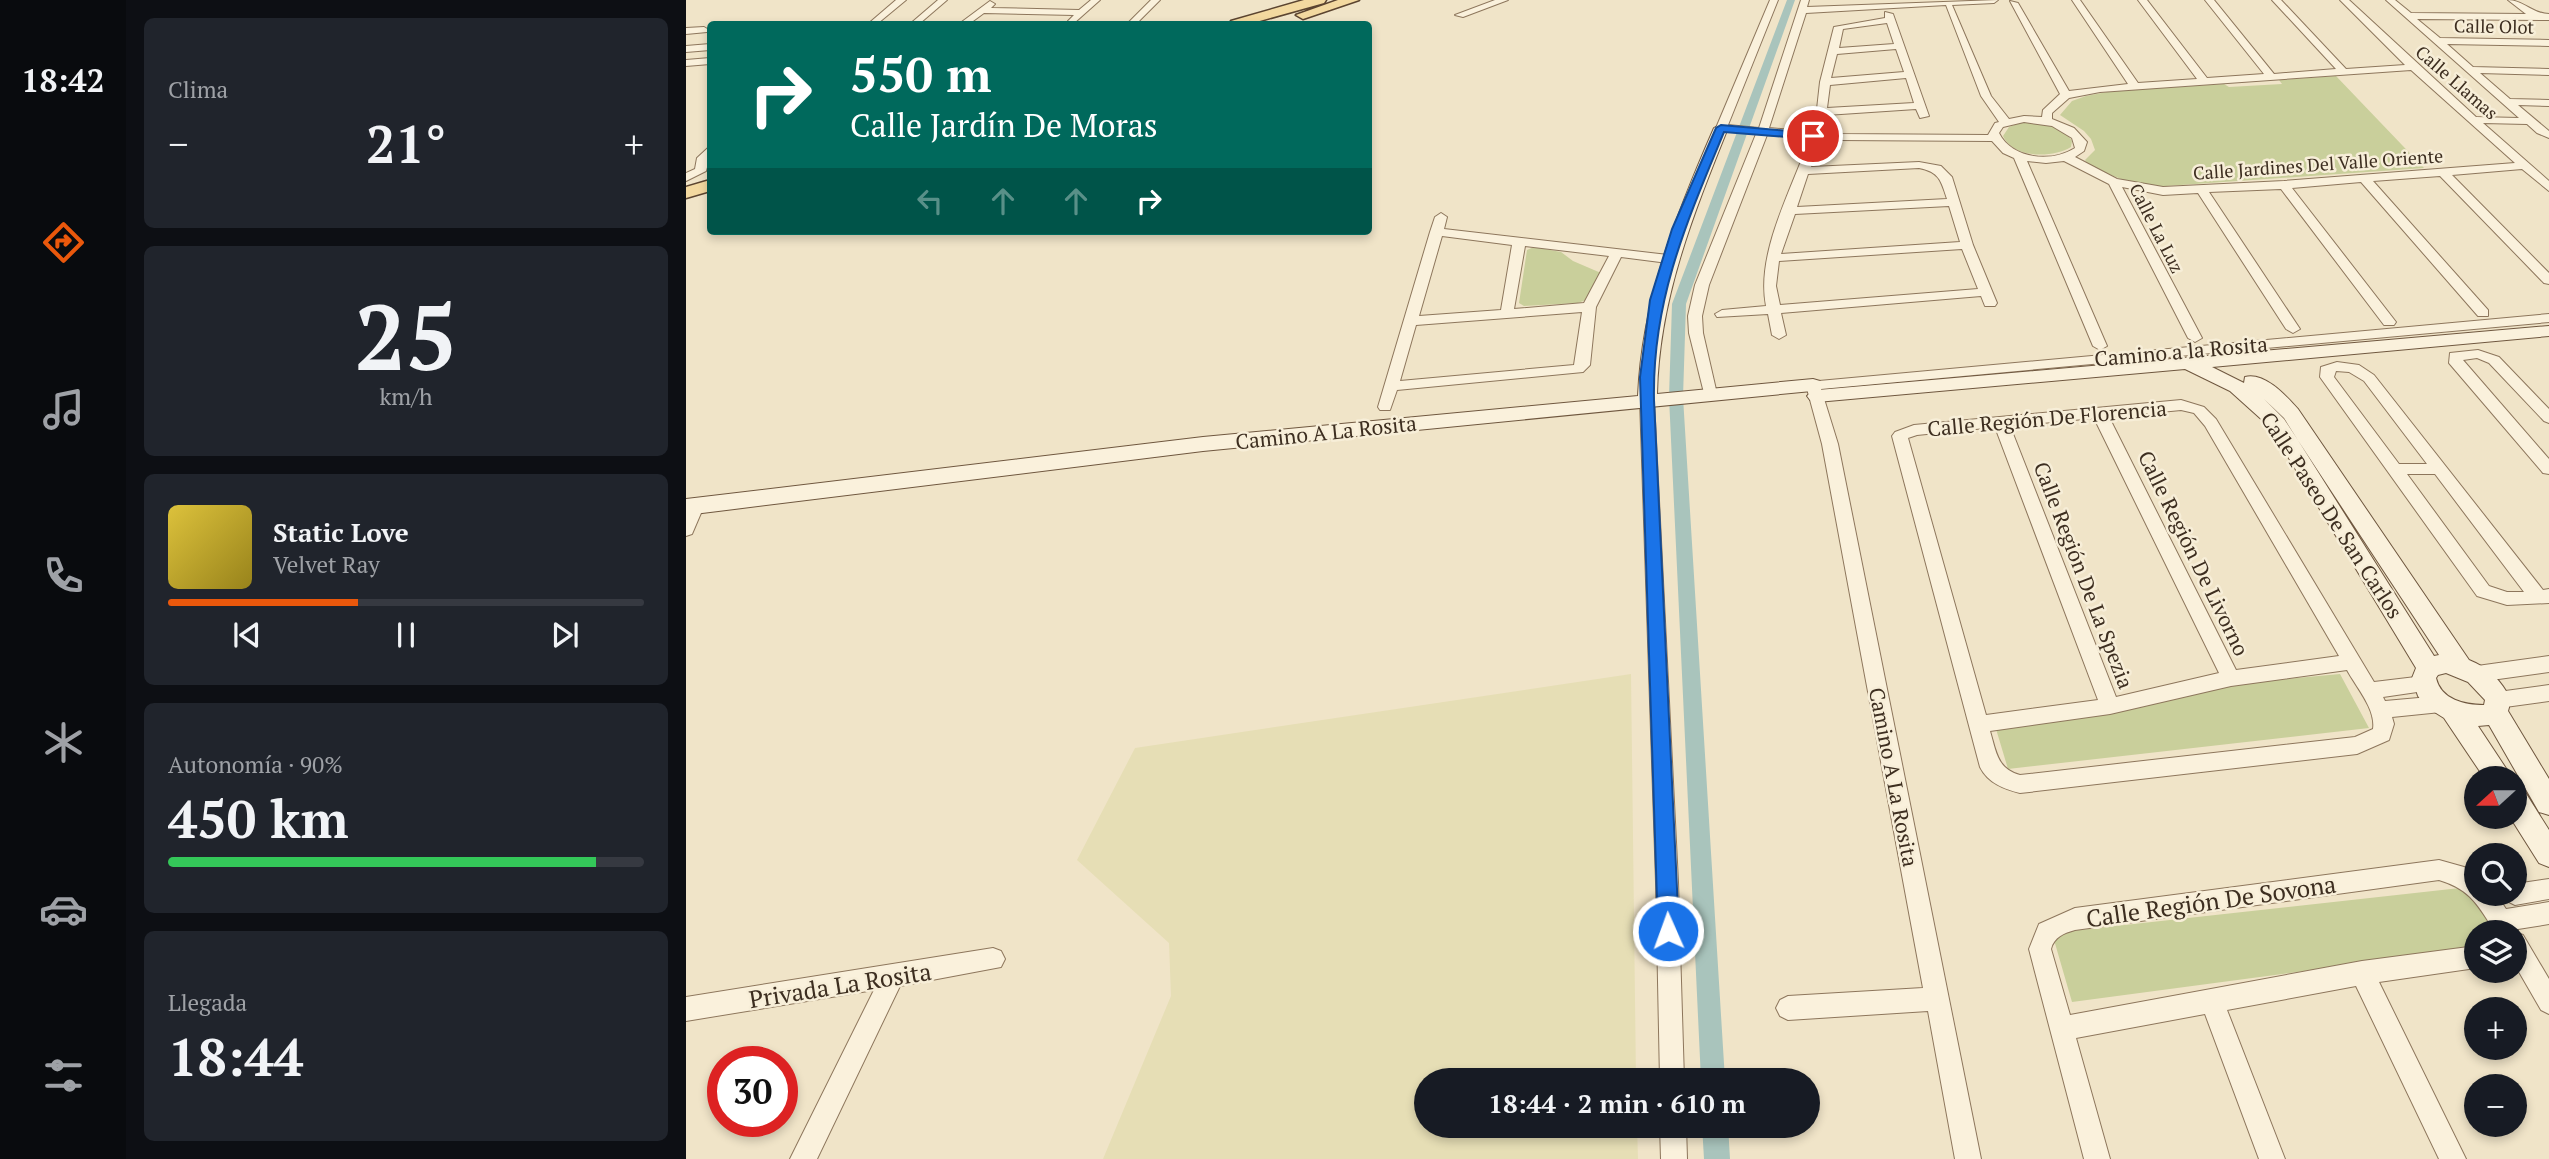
<!DOCTYPE html>
<html lang="es">
<head>
<meta charset="utf-8">
<style>
  body { margin:0; font-family:"PT Serif",serif; background:#20242c; color:#f1f3f6; height:100vh; display:flex; flex-direction:column; font-size:26px; white-space:nowrap }
  * { box-sizing:border-box; margin:0 }
  p { font-size:23px; color:#9ea1a6 }
  .icon { flex:none; width:38px; height:38px; fill:none; stroke:currentColor; stroke-width:2; stroke-linecap:round; stroke-linejoin:round }
  .map { position:relative; flex:1; overflow:hidden }
  .side { display:flex; flex-direction:column; gap:18px; padding:18px; background:#0d0f14; width:560px }
  .side>* { flex:none }
  .banner { position:absolute; left:21px; top:21px; width:665px; height:214px; border-radius:7px; box-shadow:0 4px 10px #0003; background:#00695c; color:#fff; overflow:hidden }
  .needle { width:46px; rotate:249deg }
  .tools { position:absolute; left:1778px; top:766px; display:grid; gap:14px }
  .tools a { display:grid; place-items:center; width:63px; height:63px; border-radius:50%; background:#171b24; box-shadow:0 4px 10px #0003; font-size:35px }
  .speed { position:absolute; left:21px; top:1046px; display:flex; gap:14px; font-size:35px; font-weight:700; text-align:center }
  .speed>* { display:grid; place-content:center; width:91px; height:91px; border-radius:50%; background:#171b24; box-shadow:0 4px 10px #0003; line-height:1 }
  .speed .limit { border:10px solid #d22; background:#fff; color:#111 }
  .pin { position:absolute; display:grid; place-items:center; width:60px; height:60px; color:#fff; margin:-30px; border:4px solid #fff; border-radius:50%; box-shadow:0 2px 7px #0007 }
  .me { position:absolute; width:77px; margin:-38px; rotate:358deg; stroke-linejoin:round; filter:drop-shadow(0 0 5px #0008) }
  .turn { display:flex; align-items:center; gap:24px; height:147px; padding:0 28px; font-size:32px }
  .turn .icon { width:91px; height:91px; stroke-width:2.5 }
  .turn b { display:block; font-size:49px; line-height:60px }
  .lanes { display:flex; align-items:center; height:66px; padding:0 28px; background:#0003; justify-content:center; gap:35px; direction:ltr }
  .lanes .off { opacity:.35 }
  .big { font-size:52px; font-weight:700; line-height:1.1 }
  .side .card { flex:1; display:flex; flex-direction:column; justify-content:center; gap:10px; min-width:0; padding:0 24px; border-radius:10px; background:#20242c }
  .side .dial { align-items:center; gap:0 }
  .dial b { font-size:91px; line-height:1 }
  .song { display:flex; align-items:center; gap:21px }
  .cover { width:84px; height:84px; border-radius:10px; background:linear-gradient(135deg,hsl(50 70% 55%),hsl(50 70% 35%)) }
  .played { height:7px; border-radius:4px; background:linear-gradient(90deg,#ea580c 40%,#363941 40%) }
  .keys { display:flex; justify-content:space-around; direction:ltr }
  .heat { display:flex; justify-content:space-between; align-items:center; font-size:38px; direction:ltr }
  .charge { height:10px; border-radius:5px; background:linear-gradient(90deg,#34c759 90%,#363941 0) }
  .trip { position:absolute; left:728px; top:1068px; width:406px; height:70px; border-radius:35px; background:#171b24; box-shadow:0 4px 10px #0003; font-weight:700; line-height:70px; text-align:center }
  main { display:flex; flex:1; min-height:0 }
  .menu { display:flex; flex-direction:column; width:126px; justify-content:space-around; align-items:center; background:#090b0e; color:#9ea1a6 }
  .menu .icon { width:49px; height:49px }
  .menu .on { color:#ea580c }
  .menu b { font-size:32px; color:#f1f3f6 }
  .map>svg:first-child { display:block }
  .farmland { fill:#e6deb5 }
  .green { fill:#c9cf9b }
  .lines { fill:none; stroke-linecap:round; stroke-linejoin:round }
  .canal { fill:#a9c4bc; fill-rule:evenodd }
  .street-casing { stroke:#8d765c; stroke-width:2 }
  .secondary-casing { stroke:#6f573f; stroke-width:2 }
  .primary-casing { stroke:#5b4430; stroke-width:3 }
  .street { fill:#faf1dc; fill-rule:evenodd }
  .secondary { fill:#faf1dc; fill-rule:evenodd }
  .primary { fill:#f3d9a0; fill-rule:evenodd }
  .route { fill:#1a73e8; stroke:#114b97; stroke-width:2 }
  .labels { text-anchor:middle; dominant-baseline:central; stroke-width:5; stroke-linejoin:round; paint-order:stroke }
  .far-street-label { font-size:18px; fill:#3d2e20; stroke:#f7eed8 }
  .street-label { font-size:21px; fill:#3d2e20; stroke:#f7eed8 }
  .near-street-label { font-size:24px; fill:#3d2e20; stroke:#f7eed8 }
</style>
</head>
<body>
<main>
<nav class="menu">
<b>18:42</b>
<svg class="icon on" aria-label="directions" viewBox="0 0 24 24"><path d="M12 3l9 9-9 9-9-9zM9 14v-3h6M13 9l2 2-2 2"/></svg>
<svg class="icon" aria-label="music" viewBox="0 0 24 24"><path d="M9 18V5l10-2v13"/><circle cx="6" cy="18" r="3"/><circle cx="16" cy="16" r="3"/></svg>
<svg class="icon" aria-label="phone" viewBox="0 0 24 24"><path d="M5 4h4l2 5-3 2q2 4 5 5l2-3 5 2v4C11 20 4 13 5 4z"/></svg>
<svg class="icon" aria-label="climate" viewBox="0 0 24 24"><path d="M12 3v18M4 7l16 10M4 17L20 7"/></svg>
<svg class="icon" aria-label="car" viewBox="0 0 24 24"><path d="M5 17H2v-5l4-1 3-4h7l3 4 3 1v5h-3M9 17h6M6 11h13"/><circle cx="7" cy="17" r="2"/><circle cx="17" cy="17" r="2"/></svg>
<svg class="icon" aria-label="filters" viewBox="0 0 24 24"><path d="M4 7h16M4 17h16"/><circle cx="9" cy="7" r="2"/><circle cx="15" cy="17" r="2"/></svg>
</nav>
<section class="side">
<div class="card"><p>Clima</p>
<div class="heat"><a>−</a><b class="big">21°</b><a>+</a></div>
</div>
<div class="card dial"><b>25</b><p>km/h</p></div>
<div class="card">
<div class="song"><i class="cover"></i><div><b>Static Love</b><p>Velvet Ray</p></div></div>
<div class="played"></div>
<div class="keys"><svg class="icon" aria-label="previous" viewBox="0 0 24 24"><path d="M18 5L8 12l10 7zM5 5v14"/></svg><svg class="icon" aria-label="pause" viewBox="0 0 24 24"><path d="M8 5v14M16 5v14"/></svg><svg class="icon" aria-label="next" viewBox="0 0 24 24"><path d="M6 5l10 7-10 7zM19 5v14"/></svg></div>
</div>
<div class="card"><p>Autonomía · 90%</p><b class="big">450 km</b><div class="charge"></div></div>
<div class="card"><p>Llegada</p><b class="big">18:44</b></div>
</section>
<div class="map">
<svg width="1863" height="1159" viewBox="0 0 1863 1159">
  <rect width="100%" height="100%" fill="#f0e4c8"/>
  <path class="farmland" d="M945,674L950,1080H740V1125H951L952,1159H417L485,996L483,943L391,860L449,748Z"/>
  <path class="green" d="M1650,76L1738,168L1466,187L1452,186L1403,166L1399,160L1409,150L1405,139L1398,131L1374,115L1386,101L1400,96L1426,91L1538,84L1543,87L1596,84L1593,80Z
    M1337,122C1355,122 1376,125 1386,141L1385,147C1367,158 1327,159 1317,136L1323,127Z
    M848,247L875,252L887,261L915,273L900,300L892,303L838,306L833,303L841,250Z
    M1654,674L1683,728L1322,769L1310,729L1434,712L1548,684Z
    M1783,887L1811,933H1790V948L1386,1002L1366,933Z"/>
  <g class="lines">
    <path class="canal" d="M1101,0H1109L1000,304L997,397L1039,1080H1015L983,397L986,304Z
      M1016,1125H1042L1044,1159H1018Z"/>
    <g class="street-casing">
      <path id="street" d="M210,0H220L191,24H182Z
        M252,0H261L233,24H224Z
        M405,0H414L387,24L382,21L388,15L298,13L283,24H273L304,1L309,4L305,8L393,10Z
        M465,0H474L450,24H441Z
        M809,0H822L777,17L769,15Z
        M1084,0H1092L1042,125L1073,128L1115,0H1123L1121,7L1312,0L1308,3L1266,5L1305,96L1323,119L1338,116L1356,117L1357,110L1374,94L1324,1L1332,3L1383,91L1442,84L1386,0H1394L1452,83L1511,79L1452,0H1461L1521,78L1578,74L1519,0H1528L1588,74L1650,69L1586,0H1595L1660,69L1719,65L1654,0H1663L1790,117L1833,118L1700,0H1709L1725,13L1840,14L1822,0C1838,0 1846,14 1863,14V20L1731,19L1754,38L1863,40V46L1761,44L1787,67L1863,69V75L1794,73L1824,99L1863,100V106L1832,105L1863,131V138L1851,133L1841,124L1797,123L1863,181V191L1836,169L1766,175L1863,273V284L1858,283L1754,176L1687,181L1802,310V316H1792L1675,182L1606,188L1710,322L1708,325H1698L1595,189L1523,192L1614,329L1607,333L1600,329L1512,193L1477,195L1436,187L1516,338L1509,342L1502,338L1423,184L1378,161L1360,163L1341,161L1421,346L1414,350L1407,346L1328,158L1317,153L1306,141L1152,140L1081,135L1023,285L1016,316L1017,333L1031,394L1029,397H1019L1003,333L1002,316L1009,285L1070,134L1035,131L1030,128ZM1260,5L1295,96L1313,122L1309,123L1302,135L1152,134L1083,128L1120,13ZM1725,70L1829,163L1598,181L1477,187L1431,179L1389,157L1398,151L1401,142L1388,128L1366,119V113L1383,98L1414,92ZM1338,122L1366,126L1386,138L1389,148C1365,163 1326,159 1313,133L1317,127Z
        M1199,12L1207,14L1243,116L1234,118L1230,109L1140,115L1137,127H1129L1134,82L1148,27L1199,18ZM1201,23L1208,44L1153,48L1157,29ZM1210,49L1218,72L1145,78L1151,54ZM1220,78L1228,103L1141,108L1144,85Z
        M18,27L23,30L21,32L0,34V28Z
        M24,44V50L0,52V46Z
        M24,58V64L0,66V60Z
        M1126,145L1132,148L1125,167L1233,162L1255,166L1266,177L1287,245L1311,303L1309,306H1299L1295,296L1095,313L1100,335L1093,339L1086,335L1082,314L1031,317L1029,314L1036,310L1080,306C1070,255 1103,195 1120,148ZM1233,168C1253,172 1255,180 1261,199L1111,207L1122,174ZM1263,206L1274,242L1095,254L1109,214ZM1276,249L1292,289L1094,305L1090,286L1093,261Z
        M24,146V156L20,171L0,181V173L9,169L11,158Z
        M755,213L761,217L758,229L982,255L988,259L982,263L935,257L910,307L904,365L897,372L711,390L704,410H694L692,407L744,232L749,217ZM756,236L826,245L815,310L733,316ZM839,246L923,256L898,303L828,309ZM896,312L888,365L714,381L730,325Z
        M1863,314V322L1135,389L1152,444L1295,1159H1269L1242,1011L1102,1020L1094,1016L1090,1008L1094,1000L1102,996L1237,988L1136,444L1120,385L1122,382Z
        M1792,350L1813,357L1863,409V423L1858,421L1803,363L1791,358L1777,360L1863,459V474L1857,473L1763,363L1764,353Z
        M1651,362L1673,365L1688,375L1857,590L1863,589V603L1821,605L1791,596L1634,377L1635,367ZM1650,371L1663,372L1678,381L1741,464H1713L1648,377ZM1721,474H1749L1838,592H1821L1803,586Z
        M961,395L968,400L992,882L998,1080H974L970,882L954,400Z
        M1495,400L1518,407L1530,419L1688,682L1738,676L1745,678L1748,684L1745,690L1697,697L1699,701L1755,696L1762,698L1765,704L1762,710L1755,712L1706,717L1708,724L1703,740L1671,754L1334,793C1318,789 1302,783 1294,767L1206,436L1209,432L1228,425ZM1495,410L1508,413L1519,426L1653,656L1550,670L1423,417ZM1408,418L1533,673L1430,697L1324,426ZM1309,427L1412,700L1300,715L1222,438L1231,435ZM1661,670C1670,687 1690,709 1687,729L1669,737L1334,775C1311,769 1310,751 1304,731L1424,714L1545,686Z
        M10,500L18,506L6,534L0,536V510L4,502Z
        M1863,656V672L1791,682L1784,679L1782,674L1784,669L1791,666Z
        M1863,685V701L1812,708L1805,706L1802,700L1805,694L1812,692Z
        M1753,860L1778,867L1790,873V894H1810L1820,909L1863,902V924L1832,929L1831,933L1837,935L1863,979V1014L1855,1010L1829,965V933H1810C1792,906 1786,890 1753,880L1389,930C1378,933 1368,937 1365,949L1384,1015L1676,961L1790,946V968L1693,982L1780,1159H1753L1670,986L1541,1010L1599,1159H1573L1519,1014L1390,1038L1424,1159H1398L1343,949L1353,924L1389,908Z
        M1863,879V899L1829,905L1821,901L1818,894H1829V884Z
        M307,948L315,951L319,959L315,967L214,986L131,1159H104L188,990L0,1021V997Z
        M974,1125H1000L1001,1159H975Z"/>
    </g>
    <g class="secondary-casing">
      <path id="secondary" d="M1035,124L1042,128C1007,215 973,299 971,394L1127,379L1134,381L1137,385L1132,390L1863,326V336L1526,367L1558,383L1559,377C1579,372 1600,396 1612,409L1783,660C1803,668 1815,680 1825,700L1822,711L1863,779V815L1853,812L1803,725L1792,726L1827,779H1799L1758,718L1739,706L1732,696L1726,678L1730,668L1584,427L1544,391L1499,369L1131,402L1124,400L1121,396L1126,391L517,451L0,515V499L517,437L952,396C956,300 990,215 1028,128ZM1578,399L1598,419L1753,655L1748,656L1598,418ZM1760,673L1782,682L1799,700L1798,705C1779,705 1755,700 1750,678L1752,675Z
        M1829,789L1839,792L1863,830V867L1853,863L1824,817H1829Z"/>
    </g>
    <g class="primary-casing">
      <path id="primary" d="M618,0H640L638,3L563,24H543L545,21Z
        M652,0H673L617,19L610,15Z
        M24,180V191L0,198V187Z"/>
    </g>
    <use href="#street" class="street"/>
    <use href="#secondary" class="secondary"/>
    <use href="#primary" class="primary"/>
  </g>
  <path class="route" d="M1035,125L1127,133L1132,136L1127,139L1038,132C1001,221 966,300 968,400L993,931L990,938L982,941L975,938L972,931L954,377L964,300L986,229L1030,128Z"/>
  <g class="labels">
    <g class="far-street-label">
      <text transform="translate(1808 26) rotate(1)">Calle Olot</text>
      <text transform="translate(1771 82) rotate(41)">Calle Llamas</text>
      <text transform="translate(1632 164) rotate(-4)">Calle Jardines Del Valle Oriente</text>
      <text transform="translate(1471 228) rotate(63)">Calle La Luz</text>
    </g>
    <g class="street-label">
      <text transform="translate(1495 351) rotate(-5)">Camino a la Rosita</text>
      <text transform="translate(1361 418) rotate(-5)">Calle Región De Florencia</text>
      <text transform="translate(640 432) rotate(-6)">Camino A La Rosita</text>
      <text transform="translate(1646 515) rotate(57)">Calle Paseo De San Carlos</text>
      <text transform="translate(1508 553) rotate(64)">Calle Región De Livorno</text>
      <text transform="translate(1398 575) rotate(69)">Calle Región De La Spezia</text>
      <text transform="translate(1208 777) rotate(79)">Camino A La Rosita</text>
    </g>
    <g class="near-street-label">
      <text transform="translate(1525 901) rotate(-8)">Calle Región De Sovona</text>
      <text transform="translate(154 985) rotate(-9)">Privada La Rosita</text>
    </g>
  </g>
</svg>
<div class="tools">
<a><svg class="needle" viewBox="-14 -14 28 28"><path d="M0-13l5 13h-10z" fill="#e53935"/><path d="M0 13l5-13h-10z" fill="#9ea1a6"/></svg></a>
<a><svg class="icon" aria-label="search" viewBox="0 0 24 24"><circle cx="10" cy="10" r="6"/><path d="M15 15l6 6"/></svg></a>
<a><svg class="icon" aria-label="layers" viewBox="0 0 24 24"><path d="M12 4l9 5-9 5-9-5zM3 14l9 5 9-5"/></svg></a>
<a>+</a>
<a>−</a>
</div>
<div class="speed"><div class="limit">30</div></div>
<div class="pin" style="left:1127px;top:136px;background:#d93025"><svg class="icon" aria-label="arrive" viewBox="0 0 24 24"><path d="M6 21V4h12l-3 4 3 4H6"/></svg></div>
<svg class="me" style="left:982px;top:931px" viewBox="-20 -20 40 40"><circle r="17" fill="#1a73e8" stroke="#fff" stroke-width="3"/><path d="M0-11L8 9 0 5-8 9z" fill="#fff"/></svg>
<div class="trip">18:44 · 2 min · 610 m</div>
<div class="banner">
<div class="turn"><svg class="icon" aria-label="right" viewBox="0 0 24 24"><path d="M7 20v-9h11M14 6l5 5-5 5"/></svg><div><b>550 m</b>Calle Jardín De Moras</div></div>
<div class="lanes"><svg class="icon off" aria-label="left" viewBox="0 0 24 24"><path d="M17 20v-9H6M10 6l-5 5 5 5"/></svg><svg class="icon off" aria-label="ahead" viewBox="0 0 24 24"><path d="M12 20V5M6 11l6-6 6 6"/></svg><svg class="icon off" aria-label="ahead" viewBox="0 0 24 24"><path d="M12 20V5M6 11l6-6 6 6"/></svg><svg class="icon" aria-label="right" viewBox="0 0 24 24"><path d="M7 20v-9h11M14 6l5 5-5 5"/></svg></div>
</div>
</div>
</main>
</body>
</html>
